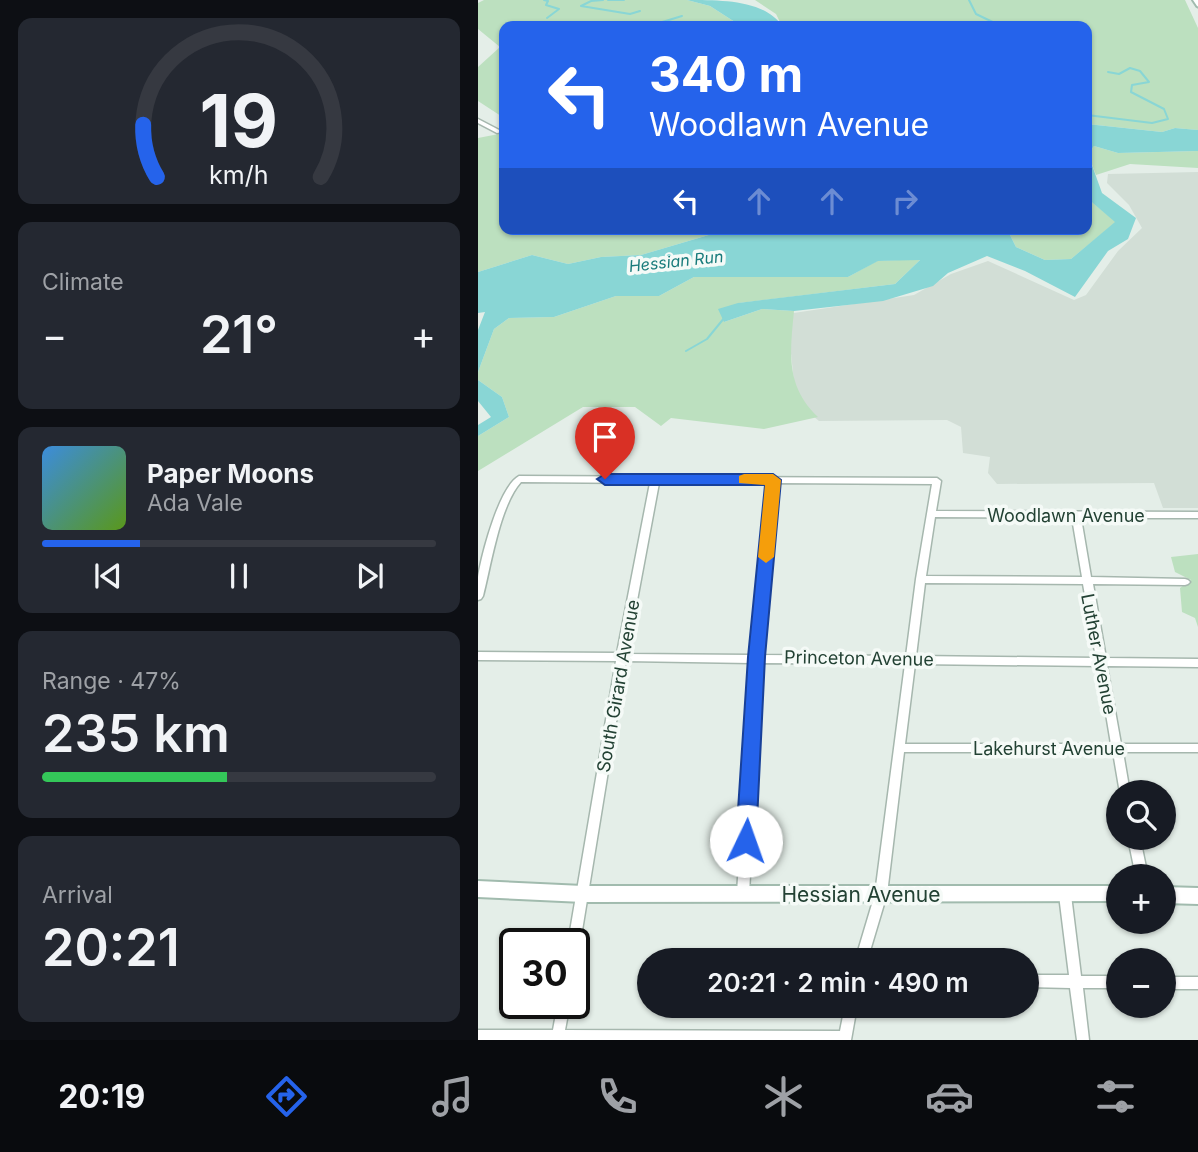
<!DOCTYPE html>
<html lang="en">
<head>
<meta charset="utf-8">
<style>
  body { margin:0; font-family:Inter,sans-serif; background:#242831; color:#f1f3f6; height:100vh; display:flex; flex-direction:column; font-size:26px; white-space:nowrap }
  * { box-sizing:border-box; margin:0 }
  p { font-size:23px; color:#9ea1a6 }
  .icon { flex:none; width:38px; height:38px; fill:none; stroke:currentColor; stroke-width:2; stroke-linecap:round; stroke-linejoin:round }
  .map { position:relative; flex:1; overflow:hidden }
  .side { display:flex; flex-direction:column; gap:18px; padding:18px; background:#0d0f14; width:478px }
  .side>* { flex:none }
  .top-card { position:absolute; left:21px; top:21px; width:593px; height:214px; border-radius:14px; box-shadow:0 2px 5px #0004; background:#2563eb; color:#fff; overflow:hidden }
  .buttons { position:absolute; left:628px; top:780px; display:grid; gap:14px }
  .buttons a { display:grid; place-items:center; width:70px; height:70px; border-radius:50%; background:#171b24; box-shadow:0 2px 5px #0004; font-size:35px }
  .speed { position:absolute; left:21px; top:928px; display:flex; gap:14px; font-size:35px; font-weight:700; text-align:center }
  .speed>* { display:grid; place-content:center; width:91px; height:91px; border-radius:50%; background:#171b24; box-shadow:0 2px 5px #0004; line-height:1 }
  .speed .limit { border:4px solid #111; border-radius:10px; background:#fff; color:#111 }
  .pin { position:absolute; display:grid; place-items:center; width:60px; height:60px; color:#fff; margin:-72px -30px; border-radius:50% 50% 50% 0; rotate:-45deg; box-shadow:0 0 7px #0007 }
  .pin .icon { rotate:45deg }
  .me { position:absolute; width:77px; margin:-38px; rotate:3deg; stroke-linejoin:round; filter:drop-shadow(0 0 5px #0008) }
  .turn { display:flex; align-items:center; gap:24px; height:147px; padding:0 35px; font-size:32px }
  .turn .icon { width:91px; height:91px; stroke-width:2.5 }
  .turn b { display:block; font-size:49px; line-height:60px }
  .lanes { display:flex; align-items:center; height:66px; padding:0 35px; background:#0003; justify-content:center; gap:35px; direction:ltr }
  .lanes .off { opacity:.35 }
  .big { font-size:52px; font-weight:600; line-height:1.1 }
  .side .card { flex:1; display:flex; flex-direction:column; justify-content:center; gap:10px; min-width:0; padding:0 24px; border-radius:14px; background:#242831 }
  .side .dial { align-items:center; gap:0 }
  .dial svg { height:182px; overflow:visible; fill:none; stroke:#363941; stroke-width:7; stroke-linecap:round; text-anchor:middle }
  .dial text { fill:#f1f3f6; stroke:none }
  .song { display:flex; align-items:center; gap:21px }
  .cover { width:84px; height:84px; border-radius:10px; background:linear-gradient(135deg,hsl(210 70% 55%),hsl(90 70% 35%)) }
  .played { height:7px; border-radius:4px; background:linear-gradient(90deg,#2563eb 25%,#363941 25%) }
  .keys { display:flex; justify-content:space-around; direction:ltr }
  .heat { display:flex; justify-content:space-between; align-items:center; font-size:38px; direction:ltr }
  .charge { height:10px; border-radius:5px; background:linear-gradient(90deg,#34c759 47%,#363941 0) }
  .trip { position:absolute; left:159px; top:948px; width:402px; height:70px; border-radius:35px; background:#171b24; box-shadow:0 2px 5px #0004; font-weight:600; line-height:70px; text-align:center }
  .tabs { display:flex; height:112px; justify-content:space-around; align-items:center; background:#090b0e; color:#9ea1a6 }
  .tabs .icon { width:49px; height:49px }
  .tabs .current { color:#2563eb }
  .tabs b { font-size:32px; color:#f1f3f6 }
  main { display:flex; flex:1; min-height:0 }
  .map>svg:first-child { display:block }
  .built { fill:#d2ded6 }
  .green { fill:#bce0bf }
  .water { fill:#89d6d5 }
  .lines { fill:none; stroke-linecap:round; stroke-linejoin:round }
  .stream { stroke:#89d6d5; stroke-width:2 }
  .minor-casing { stroke:#a6b7ae; stroke-width:3 }
  .secondary-casing { stroke:#a1bbae; stroke-width:4 }
  .minor { fill:#fff; fill-rule:evenodd }
  .secondary { fill:#fff; fill-rule:evenodd }
  .route { fill:#2563eb; stroke:#184099; stroke-width:2 }
  .slow { fill:#f59e0b }
  .labels { text-anchor:middle; dominant-baseline:central; stroke-width:7; stroke-linejoin:round; paint-order:stroke }
  .far-water-label { font-size:16px; font-style:italic; fill:#187b7b; stroke:#f5faf7 }
  .street-label { font-size:18px; fill:#224133; stroke:#f5faf7 }
  .near-street-label { font-size:21px; fill:#224133; stroke:#f5faf7 }
</style>
</head>
<body>
<main>
<section class="side">
<div class="card dial"><svg viewBox="0 0 100 80">
<path d="M14 69A42 42 0 1 1 86 69"/>
<path d="M14 69A42 42 0 0 1 8 46" stroke="#2563eb"/>
<text x="50" y="56" font-size="32" font-weight="700">19</text>
<text x="50" y="72" font-size="11">km/h</text>
</svg></div>
<div class="card"><p>Climate</p>
<div class="heat"><a>−</a><b class="big">21°</b><a>+</a></div>
</div>
<div class="card">
<div class="song"><i class="cover"></i><div><b>Paper Moons</b><p>Ada Vale</p></div></div>
<div class="played"></div>
<div class="keys"><svg class="icon" aria-label="previous" viewBox="0 0 24 24"><path d="M18 5L8 12l10 7zM5 5v14"/></svg><svg class="icon" aria-label="pause" viewBox="0 0 24 24"><path d="M8 5v14M16 5v14"/></svg><svg class="icon" aria-label="next" viewBox="0 0 24 24"><path d="M6 5l10 7-10 7zM19 5v14"/></svg></div>
</div>
<div class="card"><p>Range · 47%</p><b class="big">235 km</b><div class="charge"></div></div>
<div class="card"><p>Arrival</p><b class="big">20:21</b></div>
</section>
<div class="map">
<svg width="721" height="1040" viewBox="0 0 721 1040">
  <rect width="100%" height="100%" fill="#e4eee8"/>
  <path class="built" d="M720,172V508H685L676,483L519,484L510,473L512,457L485,453L483,427L469,420L341,421L318,402L309,314L436,295L473,274L510,261L596,300L608,295L640,251L664,228L651,205L629,183L630,174Z"/>
  <path class="green" d="M6,0H209L232,6L263,26H26V118L0,101V67L22,47L0,29V3Z
    M277,0H707L720,28V130L697,128L684,132L609,124V26H304L298,14Z
    M26,133V229H251L163,255L123,257L90,264L54,255L0,272V138Z
    M616,146L640,153L720,151V168L652,164L618,175L610,154Z
    M609,198L638,222L593,259L567,260L538,247L529,229H609Z
    M443,259L417,284L261,303L246,322L284,309L316,311C312,352 307,386 340,417L286,429L193,418L183,426L157,407H105L0,471V436L31,417L24,397L0,380V372L16,329L31,318L76,317L138,296H181L216,277H370L399,261Z
    M720,554V627L717,618L704,612L702,588L713,580L697,572L693,557Z"/>
  <path class="water" d="M209,0C244,0 287,0 304,26H263L232,6Z
    M609,124L684,132L697,128L720,130V151L640,153L616,146L610,154L624,193L658,218L650,239L630,251L597,297L547,271L509,256L470,273L455,286L405,301L316,311L284,309L246,322L240,309L260,303L417,284L442,260L400,261L370,277H216L181,296H138L76,317L31,318L16,329L0,372V330L7,312L0,313V272L54,255L90,264L123,257L163,255L251,229H286L296,234L330,229H529L538,247L567,260L593,259L637,222L609,198Z
    M0,380L24,397L31,417L0,436V425L13,417L0,401Z"/>
  <g class="lines">
    <path class="stream" d="M66,0L70,1L68,5L81,9L69,18
      M115,0L103,6L152,14L162,11
      M130,0H146
      M491,0L498,14L523,26
      M113,1L125,0
      M171,26L204,16
      M609,115L674,123L690,119L686,109L653,92L654,85L671,82L662,71L652,68L641,74L630,72
      M208,351L229,339L247,317"/>
    <g class="minor-casing">
      <path id="minor" d="M0,119L23,131L24,132L19,133L0,123Z
        M41,476L459,478L463,481L458,511L721,512V518H603L613,577L707,579L710,580L712,582L710,584L707,585L615,584L628,658L721,659V667L629,666L643,744H721V752H645L652,793H642L635,752H426L409,894L389,961H377L397,894L427,664L283,663L271,894L269,898L265,899L261,898L259,894L273,663L148,661L102,943L100,947L96,949V943H90L138,661L0,660V652L139,653L172,483L43,482C22,505 13,565 5,596L3,599L0,600C0,592 0,584 0,577C4,554 21,487 41,476ZM181,483H290L273,655L149,654ZM299,483L454,484L438,579L428,656L283,655ZM457,517L594,518L604,577L448,576ZM447,583L605,584L618,658L438,656ZM437,664L620,666L633,744H427Z
        M650,838H662L670,877H658Z
        M587,890L591,891L593,895L603,976H640V988H605L611,1040H599L592,988L550,987V975H591L581,895L583,891Z
        M686,977H721V989H686Z
        M80,1003H92L87,1030L362,1031L367,1006H379L373,1040H0V1030H75Z"/>
    </g>
    <g class="secondary-casing">
      <path id="secondary" d="M715,0H721V7L719,6Z
        M0,881L105,886H640V901L105,902L0,897Z
        M686,887L721,888V904L686,903Z"/>
    </g>
    <use href="#minor" class="minor"/>
    <use href="#secondary" class="secondary"/>
  </g>
  <path class="route" d="M127,474H295L303,480L287,657L278,841L275,848L268,851L261,848L258,841L270,657L287,485H127L119,479Z"/>
  <path class="slow" d="M266,474H295L303,480L296,557L288,563L280,557L287,485L261,483V476Z"/>
  <g class="labels">
    <g class="far-water-label">
      <text transform="translate(198 261) rotate(-6)">Hessian Run</text>
    </g>
    <g class="street-label">
      <text x="588" y="515">Woodlawn Avenue</text>
      <text transform="translate(621 654) rotate(79)">Luther Avenue</text>
      <text transform="translate(381 658) rotate(1)">Princeton Avenue</text>
      <text transform="translate(140 686) rotate(-80)">South Girard Avenue</text>
      <text x="571" y="748">Lakehurst Avenue</text>
    </g>
    <g class="near-street-label">
      <text x="383" y="894">Hessian Avenue</text>
    </g>
  </g>
</svg>
<div class="buttons">
<a><svg class="icon" aria-label="search" viewBox="0 0 24 24"><circle cx="10" cy="10" r="6"/><path d="M15 15l6 6"/></svg></a>
<a>+</a>
<a>−</a>
</div>
<div class="speed"><div class="limit">30</div></div>
<div class="pin" style="left:127px;top:479px;background:#d93025"><svg class="icon" aria-label="arrive" viewBox="0 0 24 24"><path d="M6 21V4h12l-3 4 3 4H6"/></svg></div>
<svg class="me" style="left:268px;top:841px" viewBox="-20 -20 40 40"><circle r="19" fill="#fff"/><path d="M0-13L10 11 0 6-10 11z" fill="#2563eb"/></svg>
<div class="trip">20:21 · 2 min · 490 m</div>
<div class="top-card">
<div class="turn"><svg class="icon" aria-label="left" viewBox="0 0 24 24"><path d="M17 20v-9H6M10 6l-5 5 5 5"/></svg><div><b>340 m</b>Woodlawn Avenue</div></div>
<div class="lanes"><svg class="icon" aria-label="left" viewBox="0 0 24 24"><path d="M17 20v-9H6M10 6l-5 5 5 5"/></svg><svg class="icon off" aria-label="ahead" viewBox="0 0 24 24"><path d="M12 20V5M6 11l6-6 6 6"/></svg><svg class="icon off" aria-label="ahead" viewBox="0 0 24 24"><path d="M12 20V5M6 11l6-6 6 6"/></svg><svg class="icon off" aria-label="right" viewBox="0 0 24 24"><path d="M7 20v-9h11M14 6l5 5-5 5"/></svg></div>
</div>
</div>
</main>
<nav class="tabs">
<b>20:19</b>
<svg class="icon current" aria-label="directions" viewBox="0 0 24 24"><path d="M12 3l9 9-9 9-9-9zM9 14v-3h6M13 9l2 2-2 2"/></svg>
<svg class="icon" aria-label="music" viewBox="0 0 24 24"><path d="M9 18V5l10-2v13"/><circle cx="6" cy="18" r="3"/><circle cx="16" cy="16" r="3"/></svg>
<svg class="icon" aria-label="phone" viewBox="0 0 24 24"><path d="M5 4h4l2 5-3 2q2 4 5 5l2-3 5 2v4C11 20 4 13 5 4z"/></svg>
<svg class="icon" aria-label="climate" viewBox="0 0 24 24"><path d="M12 3v18M4 7l16 10M4 17L20 7"/></svg>
<svg class="icon" aria-label="car" viewBox="0 0 24 24"><path d="M5 17H2v-5l4-1 3-4h7l3 4 3 1v5h-3M9 17h6M6 11h13"/><circle cx="7" cy="17" r="2"/><circle cx="17" cy="17" r="2"/></svg>
<svg class="icon" aria-label="filters" viewBox="0 0 24 24"><path d="M4 7h16M4 17h16"/><circle cx="9" cy="7" r="2"/><circle cx="15" cy="17" r="2"/></svg>
</nav>
</body>
</html>
